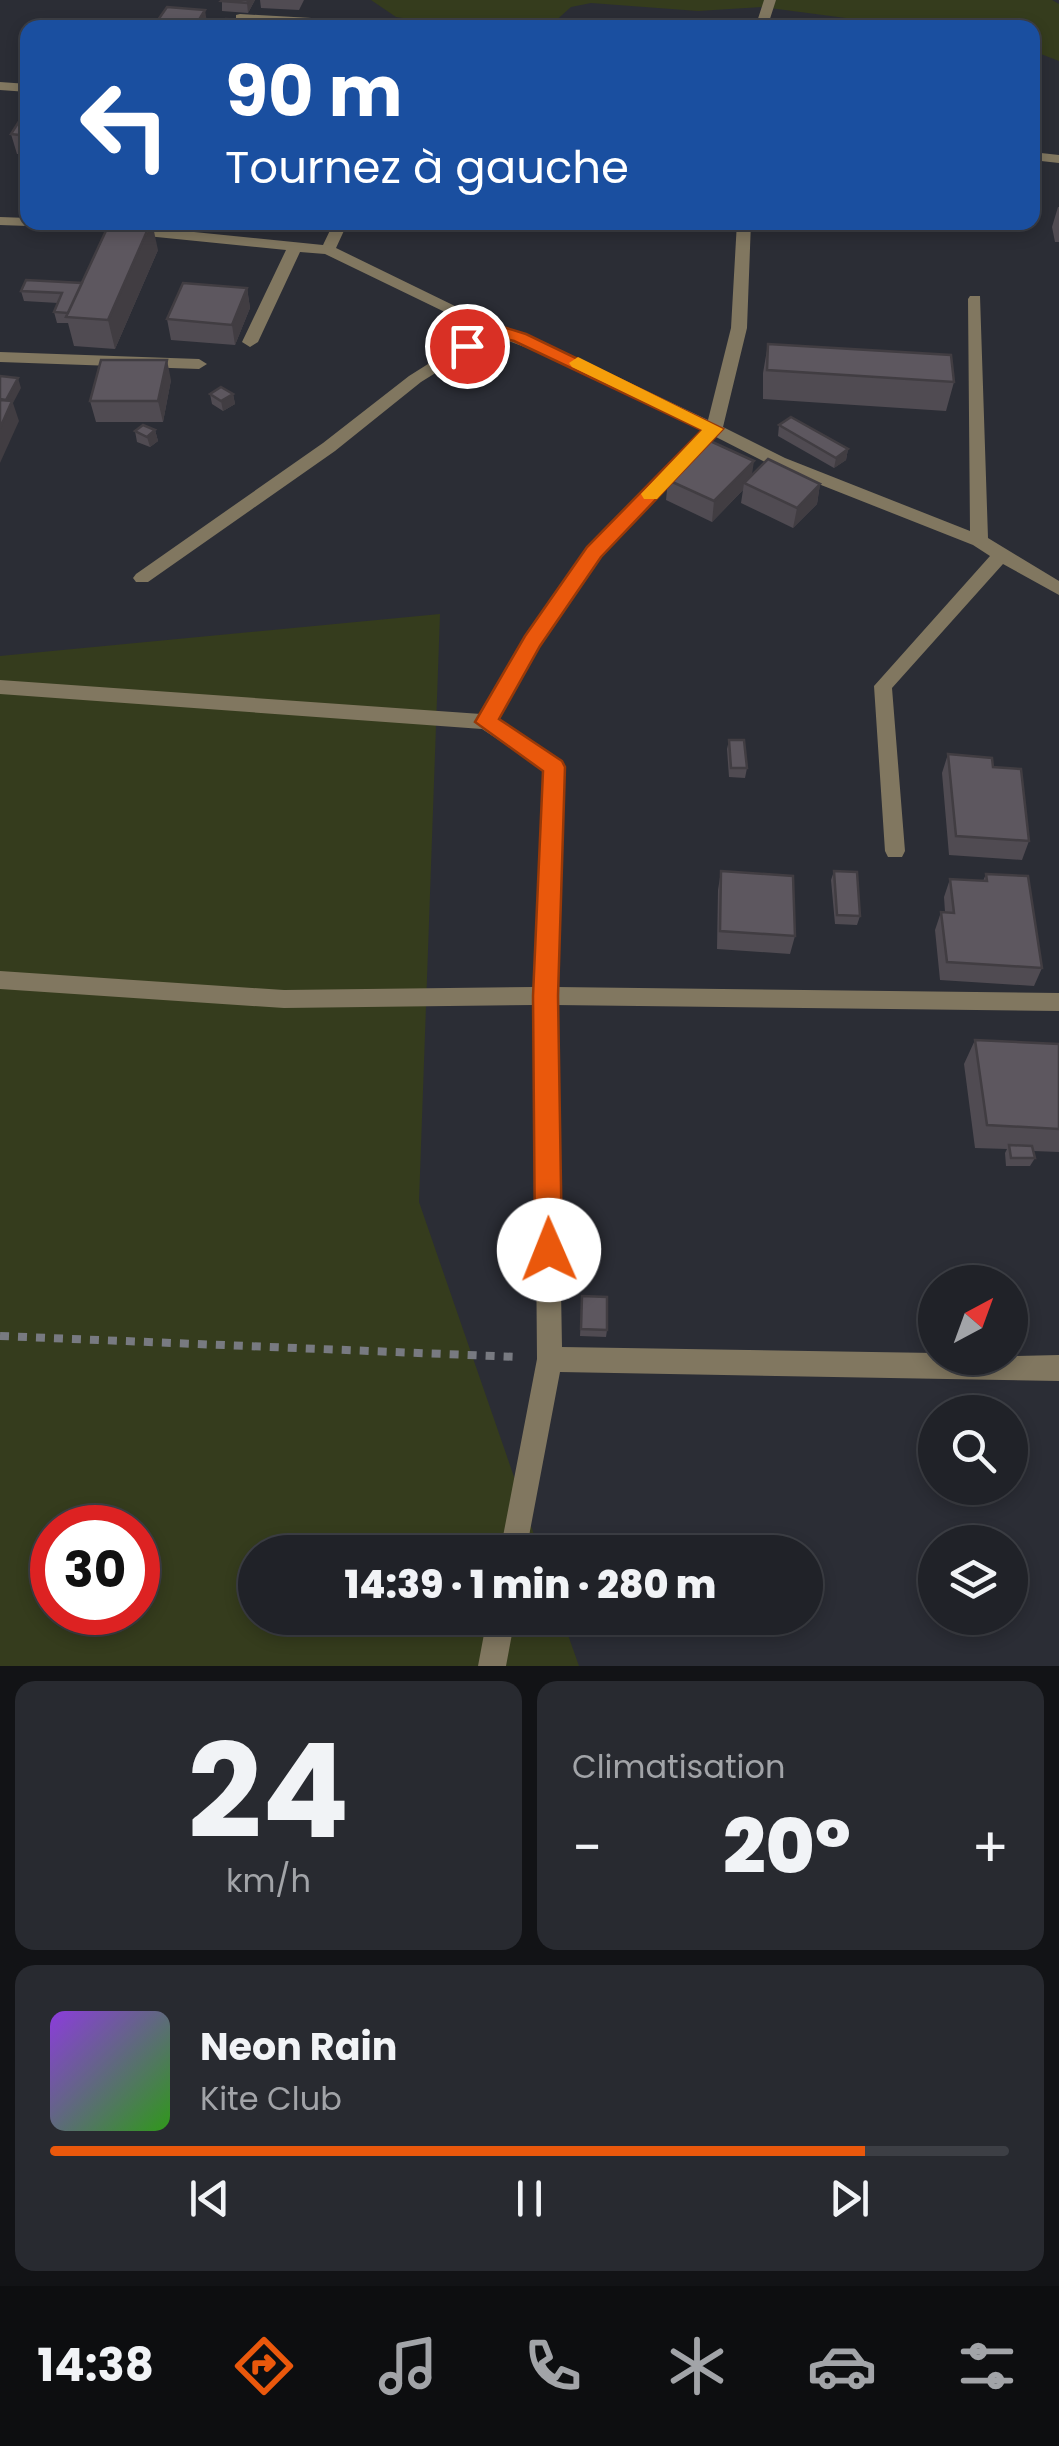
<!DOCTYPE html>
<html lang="fr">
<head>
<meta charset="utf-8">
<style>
  body { margin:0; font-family:Poppins,sans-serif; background:#282a30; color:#f1f3f6; height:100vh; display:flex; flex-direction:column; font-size:38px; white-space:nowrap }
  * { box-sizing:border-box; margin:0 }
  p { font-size:32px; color:#a2a4a8 }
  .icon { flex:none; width:55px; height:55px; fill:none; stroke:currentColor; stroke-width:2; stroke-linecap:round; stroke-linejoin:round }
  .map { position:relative; height:1666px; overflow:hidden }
  .sheet { display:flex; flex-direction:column; gap:15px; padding:15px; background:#121316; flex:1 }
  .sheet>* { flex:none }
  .banner { position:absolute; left:20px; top:20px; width:1020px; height:210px; border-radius:20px; box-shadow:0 5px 15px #0003,0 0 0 2px #3d3f45; background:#1a4fa0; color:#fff; overflow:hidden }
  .needle { width:65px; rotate:41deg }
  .controls { position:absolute; left:918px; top:1265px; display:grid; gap:20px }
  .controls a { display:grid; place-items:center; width:110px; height:110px; border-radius:50%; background:#202228; box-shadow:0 5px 15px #0003,0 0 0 2px #3d3f45; font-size:50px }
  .speed { position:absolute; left:30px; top:1505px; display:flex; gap:20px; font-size:50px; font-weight:700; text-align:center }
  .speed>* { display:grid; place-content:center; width:130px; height:130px; border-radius:50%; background:#202228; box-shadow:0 5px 15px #0003,0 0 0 2px #3d3f45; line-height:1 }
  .speed .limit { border:15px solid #d22; background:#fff; color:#111 }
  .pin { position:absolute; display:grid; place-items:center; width:85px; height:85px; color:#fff; margin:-42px; border:5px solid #fff; border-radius:50%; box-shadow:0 2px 10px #0007 }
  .me { position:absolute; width:110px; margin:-55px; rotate:359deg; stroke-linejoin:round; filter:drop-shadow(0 0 8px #0008) }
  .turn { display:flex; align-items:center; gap:35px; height:210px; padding:0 40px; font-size:45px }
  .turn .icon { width:130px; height:130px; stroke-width:2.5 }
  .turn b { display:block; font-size:70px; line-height:85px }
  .big { font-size:75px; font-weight:800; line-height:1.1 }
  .sheet .card { flex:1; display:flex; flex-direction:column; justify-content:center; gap:15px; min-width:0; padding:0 35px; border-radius:20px; background:#282a30 }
  .sheet .dial { align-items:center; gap:0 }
  .dial b { font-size:130px; line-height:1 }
  .song { display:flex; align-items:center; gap:30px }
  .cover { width:120px; height:120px; border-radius:15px; background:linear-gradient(135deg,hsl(270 70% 55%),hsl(110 70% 35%)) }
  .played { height:10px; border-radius:5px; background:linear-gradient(90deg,#ea580c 85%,#3d3f45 85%) }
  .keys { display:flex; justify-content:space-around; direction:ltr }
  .heat { display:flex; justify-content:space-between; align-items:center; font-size:55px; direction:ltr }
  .sheet .tiles { flex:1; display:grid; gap:15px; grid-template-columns:1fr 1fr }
  .card:last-child { grid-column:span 2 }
  .trip { position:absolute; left:238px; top:1535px; width:585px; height:100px; border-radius:50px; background:#202228; box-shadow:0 5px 15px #0003,0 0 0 2px #3d3f45; font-weight:800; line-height:100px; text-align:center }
  .menu { display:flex; height:160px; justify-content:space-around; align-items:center; background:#0d0e10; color:#a2a4a8 }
  .menu .icon { width:70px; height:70px }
  .menu .selected { color:#ea580c }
  .menu b { font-size:45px; color:#f1f3f6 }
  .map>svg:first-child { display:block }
  .green { fill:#353c1d; fill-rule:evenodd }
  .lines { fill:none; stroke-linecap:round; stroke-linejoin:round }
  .path { stroke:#787a81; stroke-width:8; stroke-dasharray:9 9; stroke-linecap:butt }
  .street { fill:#817760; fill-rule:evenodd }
  .wall { fill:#504b52 }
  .shaded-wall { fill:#413d42 }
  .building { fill:#5d575f; stroke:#413d42; stroke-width:2.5 }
  .route { fill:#ea580c; stroke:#983908; stroke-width:2.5 }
  .slow { fill:#f59e0b }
</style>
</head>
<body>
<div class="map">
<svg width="1059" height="1666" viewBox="0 0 1059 1666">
  <rect width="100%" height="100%" fill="#2b2d35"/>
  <path class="green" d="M371,0H1052L1059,4V61L1033,51L1032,28H922L762,7L698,11L591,3L571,7L552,24L475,28L396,17Z
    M440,614L419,1202L540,1552H255V1618H562L579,1666H0V656ZM52,1528H138V1612H52Z"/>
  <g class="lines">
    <path class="path" d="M0,1336L518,1357"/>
    <path class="street" d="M764,0H776L767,28H755Z
      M240,14L418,24L424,28H344L236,21V15Z
      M0,82L28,84V92L0,90Z
      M1032,152L1059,155V163L1032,160Z
      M0,217L28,218V222H35L28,226L0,225Z
      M40,222H95L323,245L334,222H348L336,248L498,327L550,345L708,420L731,328L737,222H751L747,328L723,427L785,458L970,531L968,299L970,296H980L988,538L1059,581V595L1003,564L892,688L905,851L902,857H888L885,851L874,686L990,556L973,545L773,466L716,437L600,556L539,646L497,720L561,762L564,767L556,987L1059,993V1011L556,1005L562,1347L935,1353V1358L1059,1355V1381L560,1372L526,1552H500L537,1359L534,1005L284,1008L0,989V971L284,990L535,987L544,770L482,729L0,694V680L481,714L527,636L588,548L703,430C635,395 567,361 495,336L421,382L335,451L148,582H136L133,578L136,574L323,443L409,376L482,330L325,254L300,252L258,342L250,347L242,342L286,250L47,226Z
      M0,352L199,359L207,364L199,369L0,362Z
      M487,1618H515L506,1666H478Z"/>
  </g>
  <path class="wall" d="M222,0H255L248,13L222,11Z
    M260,0H304L299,10L261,8Z
    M28,112V155L17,154L11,134Z
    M1058,207H1059V242H1055L1052,227Z
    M158,250L115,349L74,346L68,323H57L54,312L58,303L24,301L21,291L82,283Z
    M247,288L250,308L235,345L171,340L167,319Z
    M768,344L954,382L946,411L763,399V373Z
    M171,380L163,422H96L90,401Z
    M210,394H233L235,404L223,411L212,404Z
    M779,425L848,449L846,460L834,468L778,436Z
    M155,430L158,441L150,447L137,442L135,431Z
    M752,475L820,484L817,504L793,528L741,503L743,490L712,522L666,500L668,480Z
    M729,740L747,768L745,778L729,777L727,749Z
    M948,754L993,767L1029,841L1022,860L949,855L942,773Z
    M721,871L795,936L790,954L717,949L718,890Z
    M834,871L860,916L857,925L835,924L831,880Z
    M986,874L1042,968L1034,986L940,980L935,930L941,912H945L944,897L950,879L983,881Z
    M975,1040L1059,1044V1152L1033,1151L1035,1158L1030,1166H1006L1005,1153L1007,1149L975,1148L964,1064Z
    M582,1296L607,1330L606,1337L580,1336Z"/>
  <path class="shaded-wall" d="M249,0H255L248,13L247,3Z
    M205,10L208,28H194Z
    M152,222L158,250L115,349L108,320Z
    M247,288L250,308L235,345L232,325Z
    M167,360L171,380L163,422L158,401Z
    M18,378L21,388L13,403L19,421L0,463V428L6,400Z
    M233,394L235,404L223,411L221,401Z
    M155,430L158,441L150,447L147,437Z
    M848,449L846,460L834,468L836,458Z
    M754,461L751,481L744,483L743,490L712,522L714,501Z
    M820,484L817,504L793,528L797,508Z"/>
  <path class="building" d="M222,0H249L247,3L221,1Z
    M167,7L205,10L194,28L153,27Z
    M226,19L256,21L253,28H223Z
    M25,112H28V136L11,134Z
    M110,222H151L108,320L66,317Z
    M26,280L82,283L68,313L54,312L62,293L21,291Z
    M183,283L247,288L232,325L167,319Z
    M768,344L951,355L954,382L767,370Z
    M101,360H167L158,401H90Z
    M0,376L18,378L6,400L0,399Z
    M221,387L233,394L221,401L210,394Z
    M0,400L12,401L0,428Z
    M791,417L848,449L836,458L779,425Z
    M143,425L155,430L147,437L135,431Z
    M708,440L754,461L714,501L668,480Z
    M768,459L820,484L797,508L744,483Z
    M729,740H744L747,768H731Z
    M948,754L992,758L993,767L1021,769L1029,841L956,836Z
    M721,871L793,876L795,936L720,931Z
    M834,871L857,872L860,916L837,915Z
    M986,874L1028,876L1042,968L947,962L941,912L954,913L950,879L987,881Z
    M975,1040L1059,1044V1129L987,1125Z
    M1009,1145L1032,1146L1035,1158H1011Z
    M582,1296L607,1297V1330L581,1329Z"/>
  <path class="route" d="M493,324L526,334L723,429L601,557L540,646L499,719L562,761L565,767L558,996L562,1250L558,1259L549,1263L539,1259L535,1250L533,996L543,771L475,722L525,636L587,547L702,430L514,341L495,336L473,350H461V342Z"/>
  <path class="slow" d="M578,357L723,429L657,499H644L641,494L702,430L572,367L569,363Z"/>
</svg>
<div class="controls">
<a><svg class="needle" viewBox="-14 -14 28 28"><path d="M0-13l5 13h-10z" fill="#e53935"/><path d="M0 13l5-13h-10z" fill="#a2a4a8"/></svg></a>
<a><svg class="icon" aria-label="search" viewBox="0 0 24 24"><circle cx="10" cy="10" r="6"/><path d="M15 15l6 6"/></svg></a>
<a><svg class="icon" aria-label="layers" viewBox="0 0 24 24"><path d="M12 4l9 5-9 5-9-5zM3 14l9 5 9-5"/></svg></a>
</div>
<div class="speed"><div class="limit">30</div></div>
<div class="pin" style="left:467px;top:346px;background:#d93025"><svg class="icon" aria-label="arrive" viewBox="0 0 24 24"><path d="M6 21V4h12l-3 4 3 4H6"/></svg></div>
<svg class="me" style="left:549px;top:1250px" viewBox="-20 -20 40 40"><circle r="19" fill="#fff"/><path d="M0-13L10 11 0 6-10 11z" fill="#ea580c"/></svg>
<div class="trip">14:39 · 1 min · 280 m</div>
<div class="banner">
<div class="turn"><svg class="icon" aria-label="left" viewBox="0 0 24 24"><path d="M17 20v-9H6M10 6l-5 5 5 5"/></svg><div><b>90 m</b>Tournez à gauche</div></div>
</div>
</div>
<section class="sheet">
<div class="tiles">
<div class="card dial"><b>24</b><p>km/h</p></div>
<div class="card"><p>Climatisation</p>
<div class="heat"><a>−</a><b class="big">20°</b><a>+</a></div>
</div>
<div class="card">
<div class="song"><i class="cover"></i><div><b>Neon Rain</b><p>Kite Club</p></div></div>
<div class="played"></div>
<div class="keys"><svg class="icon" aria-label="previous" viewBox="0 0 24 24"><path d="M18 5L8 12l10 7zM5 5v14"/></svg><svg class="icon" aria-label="pause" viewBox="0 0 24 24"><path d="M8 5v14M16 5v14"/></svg><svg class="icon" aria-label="next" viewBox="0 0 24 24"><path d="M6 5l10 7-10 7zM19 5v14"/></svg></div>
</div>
</div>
</section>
<nav class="menu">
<b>14:38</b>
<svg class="icon selected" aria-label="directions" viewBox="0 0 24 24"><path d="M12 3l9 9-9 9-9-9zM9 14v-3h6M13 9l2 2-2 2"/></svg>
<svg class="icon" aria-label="music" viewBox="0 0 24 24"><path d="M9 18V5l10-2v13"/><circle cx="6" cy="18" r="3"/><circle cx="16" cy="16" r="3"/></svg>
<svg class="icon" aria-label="phone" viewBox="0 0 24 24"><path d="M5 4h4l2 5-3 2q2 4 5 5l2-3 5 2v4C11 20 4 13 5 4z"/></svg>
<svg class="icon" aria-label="climate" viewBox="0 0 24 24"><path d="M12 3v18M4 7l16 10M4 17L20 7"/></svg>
<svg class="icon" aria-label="car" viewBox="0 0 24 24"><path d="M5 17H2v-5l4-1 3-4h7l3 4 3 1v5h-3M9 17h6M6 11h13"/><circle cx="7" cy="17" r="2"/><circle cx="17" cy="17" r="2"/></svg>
<svg class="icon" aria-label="filters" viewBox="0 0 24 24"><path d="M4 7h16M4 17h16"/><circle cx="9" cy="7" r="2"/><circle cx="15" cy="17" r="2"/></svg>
</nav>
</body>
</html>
